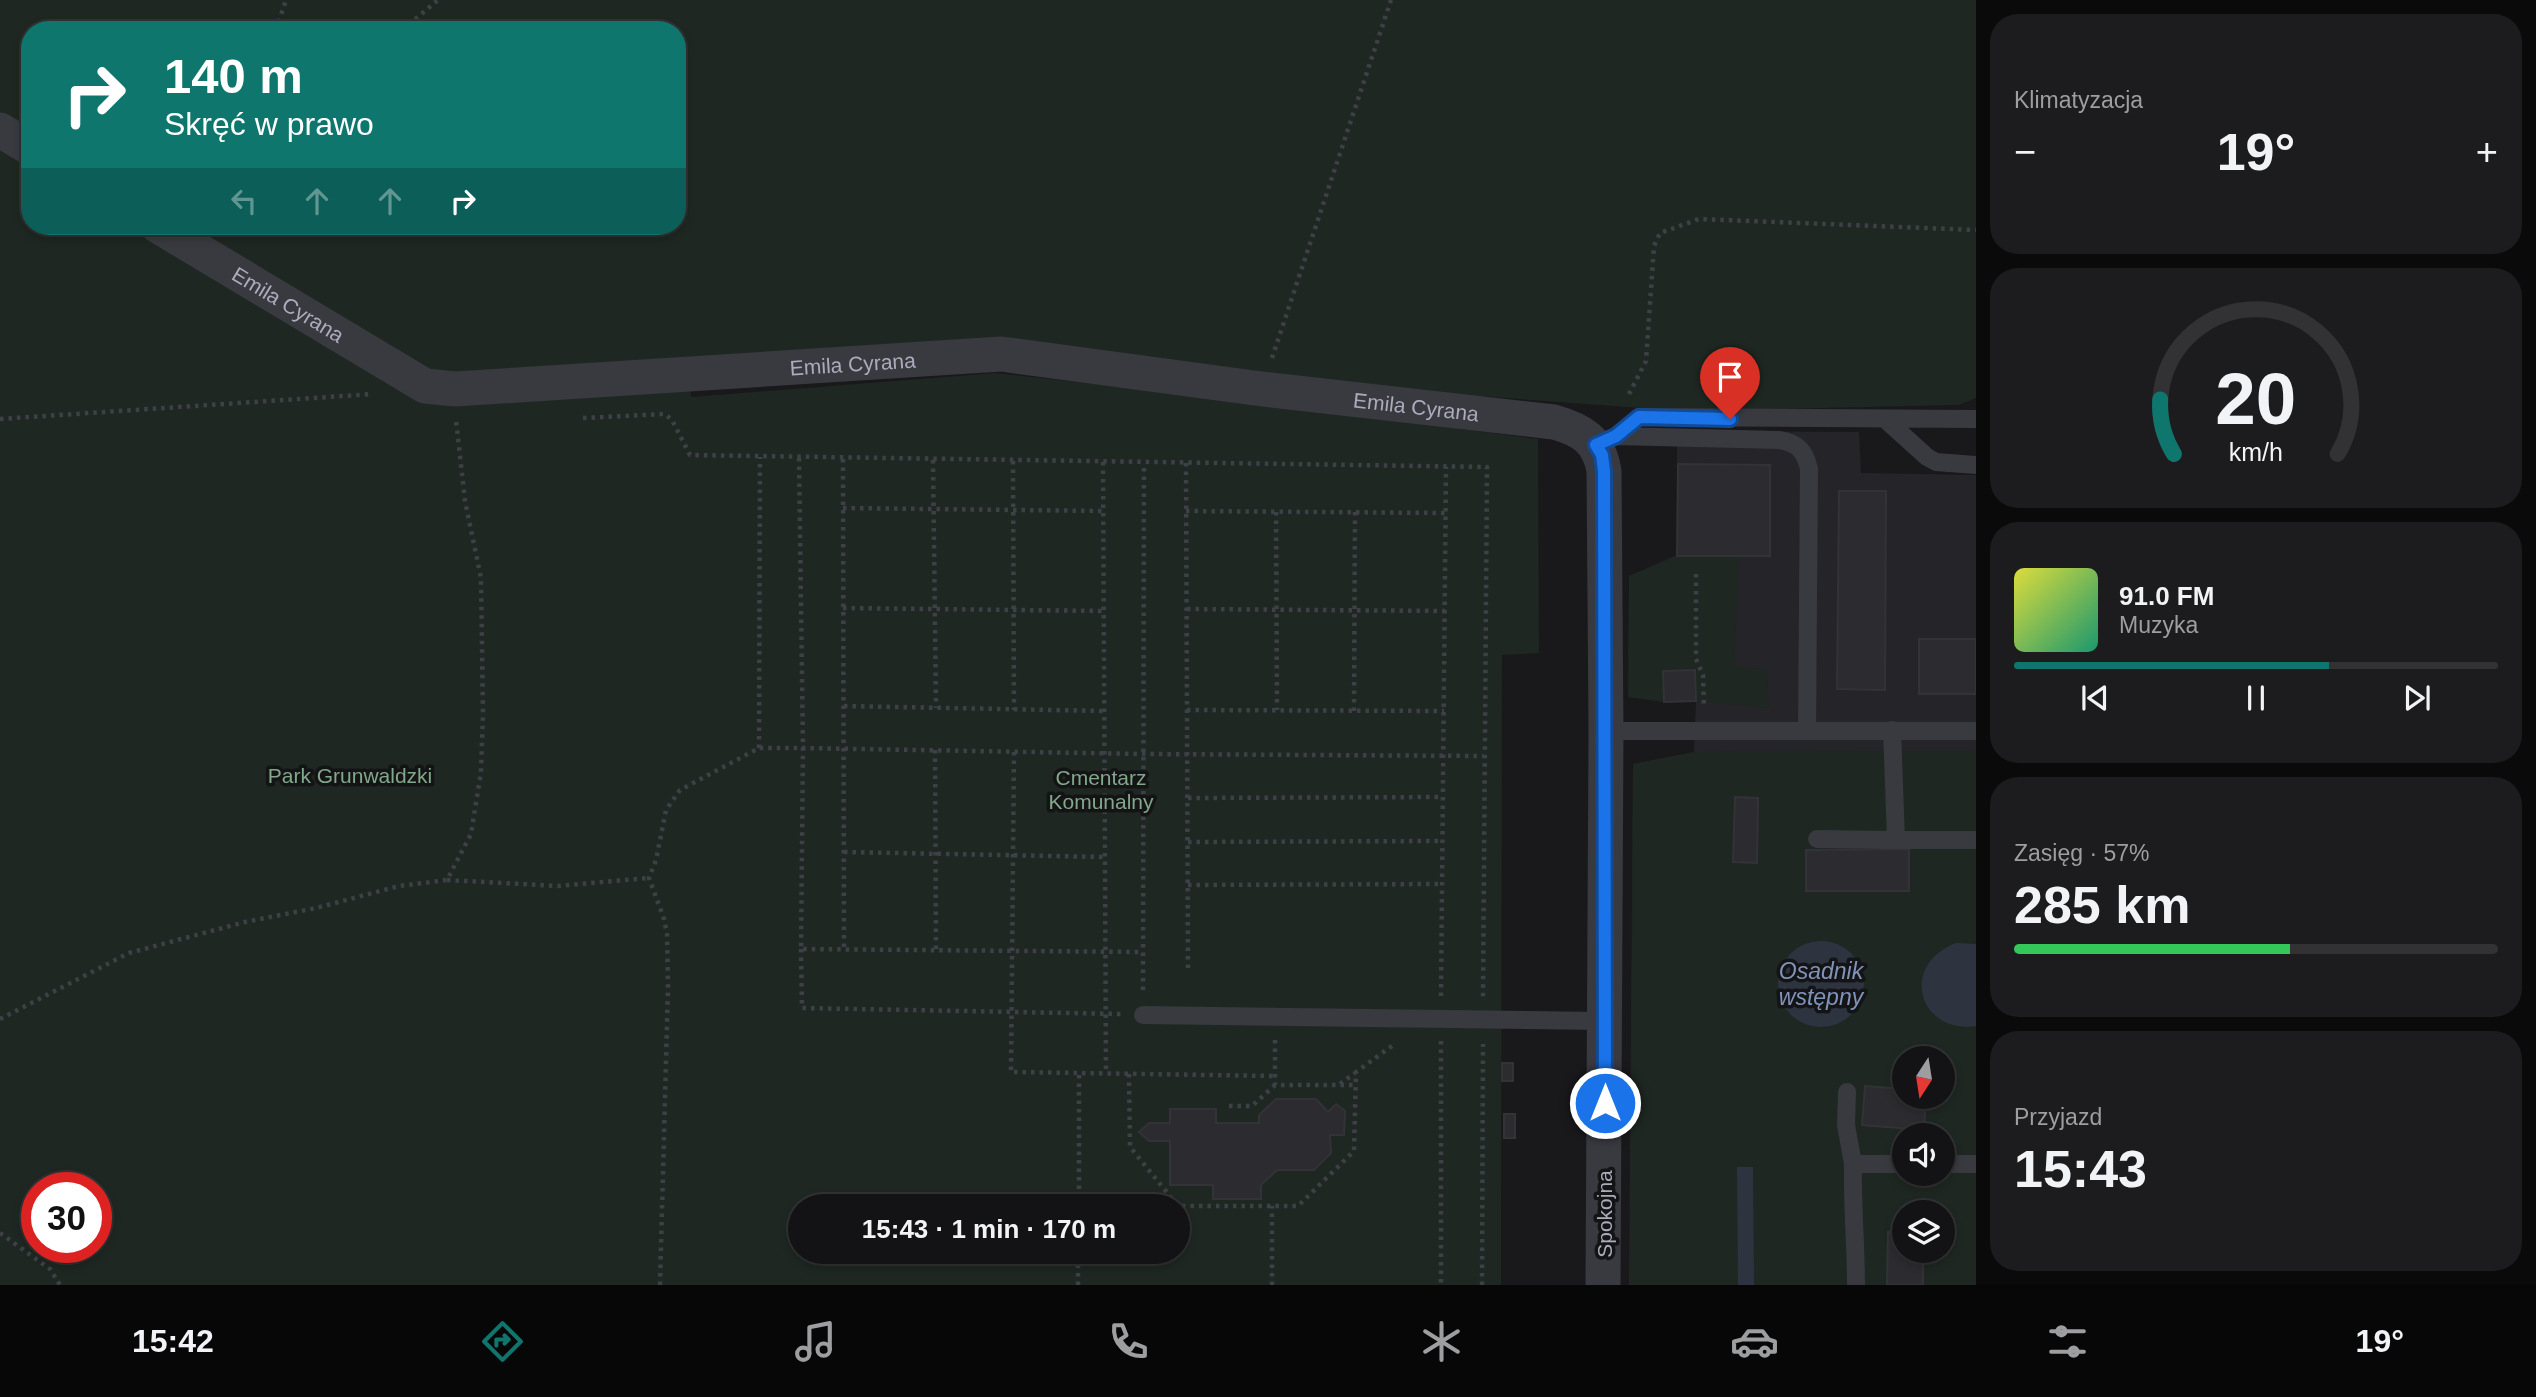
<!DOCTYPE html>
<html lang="pl">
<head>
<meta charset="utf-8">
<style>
  body { margin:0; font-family:Helvetica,sans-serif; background:#1c1b1d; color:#f1f3f6; height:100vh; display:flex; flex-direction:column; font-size:26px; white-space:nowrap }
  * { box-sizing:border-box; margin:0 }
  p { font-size:23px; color:#9d9ea0 }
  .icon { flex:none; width:38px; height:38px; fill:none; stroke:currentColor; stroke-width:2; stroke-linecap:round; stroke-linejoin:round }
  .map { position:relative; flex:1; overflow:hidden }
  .sheet { display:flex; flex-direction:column; gap:14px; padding:14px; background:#0a0a0b; width:560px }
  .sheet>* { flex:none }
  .guide { position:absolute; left:21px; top:21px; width:665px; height:214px; border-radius:28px; box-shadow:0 4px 10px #0003,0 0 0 2px #323234; background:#0f766e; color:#fff; overflow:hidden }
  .needle { width:46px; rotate:192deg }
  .tools { position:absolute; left:1892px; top:1046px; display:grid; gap:14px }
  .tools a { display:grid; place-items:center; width:63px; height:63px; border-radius:50%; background:#131214; box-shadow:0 4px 10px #0003,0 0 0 2px #323234; font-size:35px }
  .speed { position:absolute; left:21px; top:1172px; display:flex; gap:14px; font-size:35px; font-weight:700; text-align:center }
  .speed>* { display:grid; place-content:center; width:91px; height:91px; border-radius:50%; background:#131214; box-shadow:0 4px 10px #0003,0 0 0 2px #323234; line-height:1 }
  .speed .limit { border:10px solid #d22; background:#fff; color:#111 }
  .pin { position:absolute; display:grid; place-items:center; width:60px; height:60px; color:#fff; margin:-72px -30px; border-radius:50% 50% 50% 0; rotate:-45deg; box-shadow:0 0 7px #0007 }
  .pin .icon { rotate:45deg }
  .me { position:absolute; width:77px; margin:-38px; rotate:0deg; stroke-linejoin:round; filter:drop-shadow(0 0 5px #0008) }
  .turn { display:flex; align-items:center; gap:24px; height:147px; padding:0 28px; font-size:32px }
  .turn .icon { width:91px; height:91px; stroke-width:2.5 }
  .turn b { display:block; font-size:49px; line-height:60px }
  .lanes { display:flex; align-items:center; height:66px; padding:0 28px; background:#0003; justify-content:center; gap:35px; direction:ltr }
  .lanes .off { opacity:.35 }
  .big { font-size:52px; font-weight:700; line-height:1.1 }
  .sheet .widget { flex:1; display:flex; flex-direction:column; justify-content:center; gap:10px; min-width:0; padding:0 24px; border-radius:28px; background:#1c1b1d }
  .sheet .dial { align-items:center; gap:0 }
  .dial svg { height:182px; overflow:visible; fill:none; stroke:#323234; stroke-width:7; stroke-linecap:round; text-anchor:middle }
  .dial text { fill:#f1f3f6; stroke:none }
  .song { display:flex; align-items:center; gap:21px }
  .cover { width:84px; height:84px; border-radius:10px; background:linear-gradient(135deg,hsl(60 70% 55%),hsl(160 70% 35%)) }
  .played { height:7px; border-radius:4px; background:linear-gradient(90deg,#0f766e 65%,#323234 65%) }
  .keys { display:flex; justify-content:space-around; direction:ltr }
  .heat { display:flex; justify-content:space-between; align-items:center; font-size:38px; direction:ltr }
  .charge { height:10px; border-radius:5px; background:linear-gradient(90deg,#34c759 57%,#323234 0) }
  .trip { position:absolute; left:788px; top:1194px; width:402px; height:70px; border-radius:35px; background:#131214; box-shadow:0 4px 10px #0003,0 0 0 2px #323234; font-weight:700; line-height:70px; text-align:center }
  .dock { display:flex; height:112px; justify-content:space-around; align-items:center; background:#080708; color:#9d9ea0 }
  .dock .icon { width:49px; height:49px }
  .dock .selected { color:#0f766e }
  .dock b { font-size:32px; color:#f1f3f6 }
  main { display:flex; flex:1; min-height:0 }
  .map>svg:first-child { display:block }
  .built { fill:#252428; fill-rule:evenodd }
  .green { fill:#1e2721; fill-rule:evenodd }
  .water { fill:#2d3440 }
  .building { fill:#2c2b2f; stroke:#333237; stroke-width:2 }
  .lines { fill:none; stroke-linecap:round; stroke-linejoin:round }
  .path { stroke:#3f4047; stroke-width:4.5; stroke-dasharray:3.5 5; stroke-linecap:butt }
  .lane { stroke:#393940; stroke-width:18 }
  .street { stroke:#393940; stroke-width:35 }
  .route-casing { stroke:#114b97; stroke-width:18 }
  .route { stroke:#1a73e8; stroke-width:12 }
  .labels { text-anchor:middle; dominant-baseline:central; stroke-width:7; stroke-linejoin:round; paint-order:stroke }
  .street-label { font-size:21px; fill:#aaacbb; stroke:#141316 }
  .park-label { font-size:21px; fill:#80a889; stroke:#141316 }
  .water-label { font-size:23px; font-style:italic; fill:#7f94b8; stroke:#141316 }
</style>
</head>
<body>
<main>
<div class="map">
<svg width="1976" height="1285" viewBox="0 0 1976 1285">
  <rect width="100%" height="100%" fill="#19181b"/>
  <path class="built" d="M1677,431L1859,432L1861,473L1976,475V1285H1629L1633,764L1694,752L1696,702H1664L1628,697L1629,576L1677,555ZM1904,1059H1942V1097H1904ZM1904,1136H1942V1174H1904ZM1904,1213H1942V1251H1904Z"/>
  <path class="green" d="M0,0H1976V398L1959,405L1681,411L1274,381L1000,341L688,362L691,397L995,373L1256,402L1538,439L1539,653L1502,655L1501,1285H0ZM30,30H677V226H30ZM37,1188H96V1248H37ZM800,1206H1178V1251H800Z
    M1677,556H1739L1734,667L1767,669L1769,708L1696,701L1664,702L1628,697L1629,576Z
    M1976,751V1285H1630L1633,764L1694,752ZM1904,1059H1942V1097H1904ZM1904,1136H1942V1174H1904ZM1904,1213H1942V1251H1904Z"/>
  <path class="water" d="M1778 984a43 43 0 1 1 86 0a43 43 0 1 1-86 0Z
    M1956,943L1976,944V1026C1918,1034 1899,965 1956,943Z
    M1737,1167H1753L1754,1285H1738Z"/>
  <path class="building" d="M1678,464L1770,465V556H1677Z
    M1839,491H1886L1885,690L1837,689Z
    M1919,639H1976V694H1919Z
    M1695,670L1696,701L1664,702L1663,671Z
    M1735,797L1758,798L1757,863L1733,862Z
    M1909,849V891H1806V850Z
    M1502,1063H1513V1081H1502Z
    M1865,1086L1904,1089V1097H1926L1924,1130L1862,1125Z
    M1276,1099H1316L1328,1112L1336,1104L1345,1111L1344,1135H1330L1331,1153L1314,1170H1277L1261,1185V1199H1213V1185H1170V1141H1149L1139,1132L1149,1123H1170V1109H1216V1123H1259V1115Z
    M1504,1114H1515V1138H1504Z
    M1888,1232H1904V1251H1923V1285H1887Z"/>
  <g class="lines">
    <path class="path" d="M276,30L286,0
      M402,30L438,0
      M1272,358L1391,0
      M1629,394L1646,361L1654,246L1660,233L1699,219L1976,230
      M583,418L665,414L672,420L690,455L1487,467L1483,997
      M0,419L373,394
      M799,458L803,748L1143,754L1483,756
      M843,459L844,949
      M933,460L936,708
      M1013,461L1014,710
      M1103,462L1106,1074
      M1186,463L1188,968
      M843,508L1103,511
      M1186,511L1446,513
      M1276,512L1277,710
      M1696,574V659L1703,675L1704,708
      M843,608L1104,611
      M1187,609L1445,611
      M844,706L1104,711
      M1187,710L1444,711
      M1354,711L1355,512
      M759,748L760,457
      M935,750L936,951
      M1014,752L1011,1072L1275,1076
      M1188,798L1443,797
      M1188,842L1443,841
      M844,852L1105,857
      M447,880L558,886L649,878
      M1188,885L1442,884
      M801,949L802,1008L1121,1014
      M1143,990L1144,463
      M1441,996L1446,467
      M0,1019L129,953L245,922L316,908L399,886L447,880L471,834L481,772L483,714L481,578L465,501L456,420
      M1275,1040V1085H1356
      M1441,1041V1285
      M1129,1074L1130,1147L1178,1206H1298L1354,1151L1356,1072L1396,1043
      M1340,1084L1355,1073
      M1229,1106H1252L1275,1085
      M1079,1206V1074
      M0,1233L50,1269L60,1285
      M660,1285L668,986L667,934L664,919L649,878L656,860L666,810L680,790L759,748H803L801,949L1142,952
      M1078,1285V1251
      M1272,1285V1206
      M1482,1285L1483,1044"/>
    <path class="lane" d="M1885,419L1927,457L1936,462L1976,465
      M1616,436L1639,417L1976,419
      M1596,445L1616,436L1779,440C1798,443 1805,451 1809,469L1807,731
      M1892,730L1896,840H1976
      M1606,731H1976
      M1817,839L1896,840
      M1143,1015L1605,1021
      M1847,1092L1846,1125L1853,1164
      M1942,1164H1976
      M1856,1285C1856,1244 1852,1205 1853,1164H1904"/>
    <g class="street">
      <path d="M0,130L30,148"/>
      <path id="s1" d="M158,226L425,386L455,389L1001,354L1262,389L1554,422C1582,430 1599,440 1604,471L1606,731L1603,1285"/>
    </g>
  </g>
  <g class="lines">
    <g class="route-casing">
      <path id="route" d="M1605,1103L1604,471L1602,455L1596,445L1616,436L1639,417L1730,419"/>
    </g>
    <use href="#route" class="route"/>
  </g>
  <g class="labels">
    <g class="street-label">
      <text stroke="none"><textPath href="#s1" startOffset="152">Emila Cyrana</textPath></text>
      <text stroke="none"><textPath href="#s1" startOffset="740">Emila Cyrana</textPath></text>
      <text stroke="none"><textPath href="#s1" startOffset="1307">Emila Cyrana</textPath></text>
      <text transform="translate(1604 1214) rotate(-90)">Spokojna</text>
    </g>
    <g class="park-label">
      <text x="350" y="775">Park Grunwaldzki</text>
      <text x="1101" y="777">Cmentarz<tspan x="1101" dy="24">Komunalny</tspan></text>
    </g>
    <g class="water-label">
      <text x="1821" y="971">Osadnik<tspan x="1821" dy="26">wstępny</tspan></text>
    </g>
  </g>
</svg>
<div class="tools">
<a><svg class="needle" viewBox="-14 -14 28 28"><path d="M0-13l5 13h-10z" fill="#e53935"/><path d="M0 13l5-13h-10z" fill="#9d9ea0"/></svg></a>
<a><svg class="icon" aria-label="sound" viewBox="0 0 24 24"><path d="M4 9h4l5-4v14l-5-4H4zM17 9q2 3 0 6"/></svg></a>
<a><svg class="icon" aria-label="layers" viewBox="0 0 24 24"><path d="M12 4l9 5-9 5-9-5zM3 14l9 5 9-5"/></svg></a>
</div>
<div class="speed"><div class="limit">30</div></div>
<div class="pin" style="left:1730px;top:419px;background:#d93025"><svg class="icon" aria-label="arrive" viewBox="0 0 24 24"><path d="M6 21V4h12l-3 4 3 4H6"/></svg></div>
<svg class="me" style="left:1605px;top:1103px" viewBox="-20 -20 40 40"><circle r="17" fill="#1a73e8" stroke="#fff" stroke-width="3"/><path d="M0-11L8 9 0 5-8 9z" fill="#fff"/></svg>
<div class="trip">15:43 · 1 min · 170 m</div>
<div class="guide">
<div class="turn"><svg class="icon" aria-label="right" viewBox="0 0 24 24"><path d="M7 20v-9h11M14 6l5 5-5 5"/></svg><div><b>140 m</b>Skręć w prawo</div></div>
<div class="lanes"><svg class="icon off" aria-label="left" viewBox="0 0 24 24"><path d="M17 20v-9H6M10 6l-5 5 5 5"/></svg><svg class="icon off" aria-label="ahead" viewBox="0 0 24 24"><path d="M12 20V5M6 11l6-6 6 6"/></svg><svg class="icon off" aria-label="ahead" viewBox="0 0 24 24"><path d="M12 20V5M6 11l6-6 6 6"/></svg><svg class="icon" aria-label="right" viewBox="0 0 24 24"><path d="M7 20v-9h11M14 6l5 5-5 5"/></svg></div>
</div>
</div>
<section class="sheet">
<div class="widget"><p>Klimatyzacja</p>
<div class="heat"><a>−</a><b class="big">19°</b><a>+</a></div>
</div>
<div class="widget dial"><svg viewBox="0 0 100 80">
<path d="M14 69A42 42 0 1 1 86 69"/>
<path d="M14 69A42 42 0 0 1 8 45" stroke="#0f766e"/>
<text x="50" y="56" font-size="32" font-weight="700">20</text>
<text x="50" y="72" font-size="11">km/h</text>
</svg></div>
<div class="widget">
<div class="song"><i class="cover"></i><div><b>91.0 FM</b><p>Muzyka</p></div></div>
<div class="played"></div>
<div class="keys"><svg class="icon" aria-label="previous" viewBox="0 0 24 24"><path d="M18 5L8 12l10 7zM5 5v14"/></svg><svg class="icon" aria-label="pause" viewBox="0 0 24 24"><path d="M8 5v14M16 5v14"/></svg><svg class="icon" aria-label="next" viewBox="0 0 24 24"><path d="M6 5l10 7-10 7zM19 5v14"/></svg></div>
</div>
<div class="widget"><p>Zasięg · 57%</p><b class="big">285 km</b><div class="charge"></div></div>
<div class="widget"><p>Przyjazd</p><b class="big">15:43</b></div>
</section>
</main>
<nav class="dock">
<b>15:42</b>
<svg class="icon selected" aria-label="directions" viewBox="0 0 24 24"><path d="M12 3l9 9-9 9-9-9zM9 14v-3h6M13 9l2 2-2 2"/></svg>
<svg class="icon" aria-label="music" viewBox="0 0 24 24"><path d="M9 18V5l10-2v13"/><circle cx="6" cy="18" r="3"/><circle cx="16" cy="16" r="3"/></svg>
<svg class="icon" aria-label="phone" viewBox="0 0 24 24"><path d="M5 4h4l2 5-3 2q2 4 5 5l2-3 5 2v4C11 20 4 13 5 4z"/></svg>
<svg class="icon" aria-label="climate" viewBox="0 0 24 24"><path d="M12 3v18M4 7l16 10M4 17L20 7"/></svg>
<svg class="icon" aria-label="car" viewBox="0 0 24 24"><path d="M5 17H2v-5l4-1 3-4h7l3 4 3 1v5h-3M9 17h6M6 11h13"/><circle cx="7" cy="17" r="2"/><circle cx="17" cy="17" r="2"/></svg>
<svg class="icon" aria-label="filters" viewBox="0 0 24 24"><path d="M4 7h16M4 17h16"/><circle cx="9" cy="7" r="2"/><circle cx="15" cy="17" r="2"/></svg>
<b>19°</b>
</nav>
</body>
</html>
